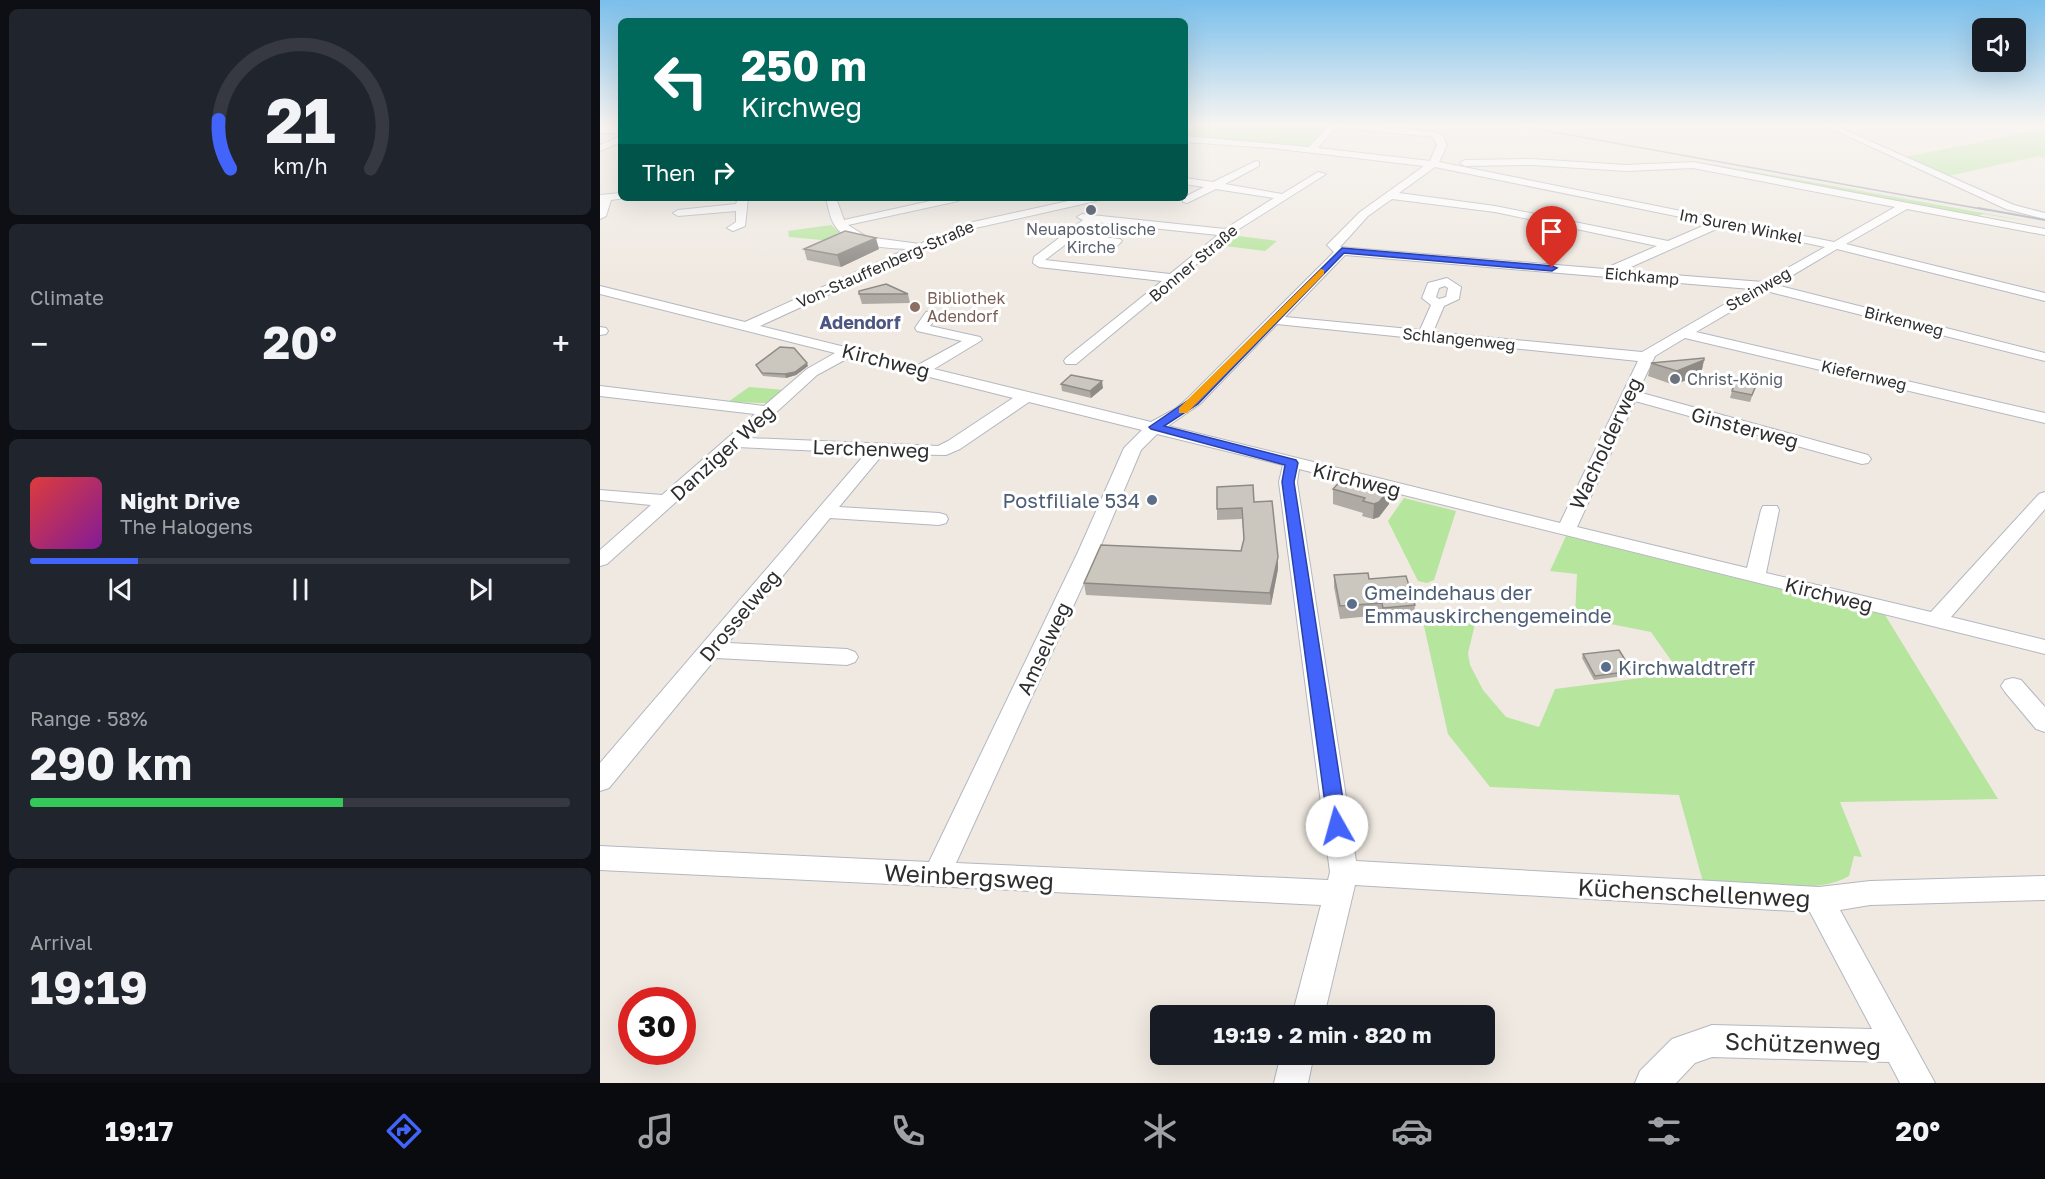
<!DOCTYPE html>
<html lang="en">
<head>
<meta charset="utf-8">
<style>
  body { margin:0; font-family:"Golos Text",sans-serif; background:#20242c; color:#f1f3f6; height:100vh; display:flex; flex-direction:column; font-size:22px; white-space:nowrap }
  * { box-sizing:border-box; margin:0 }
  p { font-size:20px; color:#9ea1a6 }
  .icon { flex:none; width:33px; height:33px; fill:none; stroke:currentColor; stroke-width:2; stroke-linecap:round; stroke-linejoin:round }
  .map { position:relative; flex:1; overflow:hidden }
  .panel { display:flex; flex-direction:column; gap:9px; padding:9px; background:#0d0f14; width:600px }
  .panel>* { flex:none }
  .guide { position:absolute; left:18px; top:18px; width:570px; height:183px; border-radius:9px; box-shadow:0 6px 24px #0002; background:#00695c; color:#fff; overflow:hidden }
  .tools { position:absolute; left:1372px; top:18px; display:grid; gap:12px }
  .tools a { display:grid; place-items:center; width:54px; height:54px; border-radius:9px; background:#171b24; box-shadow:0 6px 24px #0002; font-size:30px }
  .speed { position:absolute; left:18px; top:987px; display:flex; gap:12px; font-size:30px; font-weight:700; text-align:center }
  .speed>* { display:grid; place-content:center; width:78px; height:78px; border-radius:50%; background:#171b24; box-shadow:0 6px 24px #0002; line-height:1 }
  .speed .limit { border:9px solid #d22; background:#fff; color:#111 }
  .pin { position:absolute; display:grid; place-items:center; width:51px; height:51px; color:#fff; margin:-62px -26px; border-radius:50% 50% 50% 0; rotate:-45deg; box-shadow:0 0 6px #0007 }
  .pin .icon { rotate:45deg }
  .me { position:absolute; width:66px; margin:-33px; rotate:353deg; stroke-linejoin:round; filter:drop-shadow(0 0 4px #0008) }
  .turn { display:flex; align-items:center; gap:21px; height:126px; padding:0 24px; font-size:27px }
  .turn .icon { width:78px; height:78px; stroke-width:2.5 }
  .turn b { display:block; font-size:42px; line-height:51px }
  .then { display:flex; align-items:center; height:57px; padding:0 24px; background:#0003; gap:12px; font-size:22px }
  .big { font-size:45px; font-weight:700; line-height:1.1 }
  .panel .tile { flex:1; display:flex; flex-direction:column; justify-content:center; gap:9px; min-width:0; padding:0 21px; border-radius:9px; background:#20242c }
  .panel .dial { align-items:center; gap:0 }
  .dial svg { height:156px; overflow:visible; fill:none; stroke:#363941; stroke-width:7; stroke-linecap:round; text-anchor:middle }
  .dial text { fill:#f1f3f6; stroke:none }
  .song { display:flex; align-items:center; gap:18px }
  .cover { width:72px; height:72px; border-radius:9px; background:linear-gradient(135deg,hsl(0 70% 55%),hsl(290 70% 35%)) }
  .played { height:6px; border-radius:3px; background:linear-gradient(90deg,#4264fb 20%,#363941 20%) }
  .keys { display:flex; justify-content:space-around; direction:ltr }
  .heat { display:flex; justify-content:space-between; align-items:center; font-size:33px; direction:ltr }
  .charge { height:9px; border-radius:4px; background:linear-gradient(90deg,#34c759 58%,#363941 0) }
  .trip { position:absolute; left:550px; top:1005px; width:345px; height:60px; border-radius:9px; background:#171b24; box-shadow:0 6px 24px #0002; font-weight:700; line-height:60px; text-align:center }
  .tab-bar { display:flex; height:96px; justify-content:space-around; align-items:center; background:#090b0e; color:#9ea1a6 }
  .tab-bar .icon { width:42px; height:42px }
  .tab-bar .current { color:#4264fb }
  .tab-bar b { font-size:27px; color:#f1f3f6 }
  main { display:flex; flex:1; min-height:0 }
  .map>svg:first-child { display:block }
  .green { fill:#b6e59e }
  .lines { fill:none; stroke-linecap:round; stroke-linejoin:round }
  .minor-casing { stroke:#b4b7c1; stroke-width:2 }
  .minor { fill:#fff; fill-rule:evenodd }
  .rail-far1 { stroke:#a3a6b8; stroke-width:1.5 }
  .rail { stroke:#a3a6b8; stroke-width:2 }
  .wall { fill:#afaba4 }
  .shaded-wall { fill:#8e8b86 }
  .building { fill:#cbc7bf; stroke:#8e8b86; stroke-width:1.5 }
  .route { fill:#4264fb; stroke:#2b41a3; stroke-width:1.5 }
  .slow { fill:#f59e0b }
  .worship-dot { fill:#6b7280; stroke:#fff; stroke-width:2 }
  .education-dot { fill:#8d6e63; stroke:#fff; stroke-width:2 }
  .service-dot { fill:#5c6f8a; stroke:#fff; stroke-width:2 }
  .labels { text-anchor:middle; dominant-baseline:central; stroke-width:6; stroke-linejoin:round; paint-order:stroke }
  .far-street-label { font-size:16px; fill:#2e2e2e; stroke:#fff }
  .far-worship-label { font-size:16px; fill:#5b616d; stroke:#fff }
  .far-education-label { font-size:16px; fill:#785e54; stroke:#fff; text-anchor:start }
  .far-quarter-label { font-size:18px; font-weight:bold; fill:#4d5680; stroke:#fff }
  .street-label { font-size:20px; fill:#2e2e2e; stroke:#fff }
  .service-label { font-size:20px; fill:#4e5e75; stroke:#fff; text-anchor:start }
  .near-street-label { font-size:24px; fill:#2e2e2e; stroke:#fff }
</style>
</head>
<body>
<main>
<section class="panel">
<div class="tile dial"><svg viewBox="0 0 100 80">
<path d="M14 69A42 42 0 1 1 86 69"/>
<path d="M14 69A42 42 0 0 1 8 44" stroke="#4264fb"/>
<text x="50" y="56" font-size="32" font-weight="700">21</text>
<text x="50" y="72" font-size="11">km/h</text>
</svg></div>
<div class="tile"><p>Climate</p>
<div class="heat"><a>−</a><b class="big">20°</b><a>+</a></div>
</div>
<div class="tile">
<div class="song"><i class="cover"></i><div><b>Night Drive</b><p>The Halogens</p></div></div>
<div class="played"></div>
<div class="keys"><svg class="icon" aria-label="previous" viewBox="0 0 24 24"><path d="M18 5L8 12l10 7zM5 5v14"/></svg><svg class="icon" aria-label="pause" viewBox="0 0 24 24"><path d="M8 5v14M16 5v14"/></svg><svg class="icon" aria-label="next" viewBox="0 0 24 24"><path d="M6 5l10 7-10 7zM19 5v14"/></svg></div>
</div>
<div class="tile"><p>Range · 58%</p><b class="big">290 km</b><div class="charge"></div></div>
<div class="tile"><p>Arrival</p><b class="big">19:19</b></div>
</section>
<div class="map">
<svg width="1445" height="1083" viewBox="0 0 1445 1083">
  <rect width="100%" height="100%" fill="#efe9e1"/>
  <path class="green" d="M595,126H728L711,146L705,147L585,137V131Z
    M1445,129V158L1438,156L1348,176L1305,157Z
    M1111,164L1433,222L1383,214L1373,218L1106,167Z
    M231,225L243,235L244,242L189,237L188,231Z
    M631,235L677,241L665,251L617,245Z
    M149,387L184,390L168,403L128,402Z
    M804,498L856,511L834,580L827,583L818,581L788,521Z
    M966,536L1285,615L1398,799L1240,802L1262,857L1254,856L1249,876C1216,896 1143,884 1103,882L1079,795L890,787L848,734L824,626L827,615L875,624L868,653L870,665L883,690L906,717L939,727L955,689L1080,673L1051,632L975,617L977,574L950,571Z"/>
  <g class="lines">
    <g class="minor-casing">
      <path id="minor" d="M729,126H737L718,148L830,161L837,145L833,137L757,129L753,126H776L835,132L842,135L847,145L839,162L1234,242L1295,207L1093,168L1026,171L932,165L865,166L860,163L865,160L932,159L1026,165L1093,162L1445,229V235L1307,209L1246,244L1445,293V301L1237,249L1176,285L1445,353V361L1166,291L1096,332L1445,413V423L1085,338L1055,356L1038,392L1268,455L1271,459L1268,463L1262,464L1035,401L977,527L1147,568L1161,510L1163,506H1177L1179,510L1166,573L1331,612L1439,494L1445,492V509L1351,617L1445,640V654L699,469L697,482L756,861L1219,887L1270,881L1445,876V900L1270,905L1240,910L1335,1083H1300L1289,1062L1112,1057L1095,1063L1076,1083H1035L1040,1071L1072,1039L1112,1025L1272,1029L1210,912L755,885L724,1016H692L721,905L0,870V846L329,862L478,552L524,448L542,430L429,402L360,449L346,455L283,454L239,507L339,513L346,515L348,519L346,523L339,525L230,518L128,643L247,649L255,652L258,657L255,662L247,665L116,658L9,788L0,791V763L266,453L137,447L7,564L0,566V550L51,505L0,500V490L62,495L155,414L0,396V386L164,406L207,369L235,353L0,294V286L145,322L307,249C285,248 246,246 234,224C230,218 228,206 226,198H236L244,220L344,198H363L358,201L248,225L267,237L320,244L364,224L482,198H501L496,201L371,229L160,326L318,365L362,341L317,331L315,328L326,312L331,311L338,315L330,326L380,337L382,340L334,369L551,422L575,409L588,398L734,252L727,245L760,212L824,166L671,148L585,142V136L709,147ZM835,167L1110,223L1068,241L895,206L799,193ZM792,199L895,212L1057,246L1004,269L740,247L768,216ZM1123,226L1225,247L1163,282L1022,271ZM745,255L1151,289L1042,352L833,332L844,306L859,299L861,287L847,278L828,283L822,298L831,305L820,330L685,317ZM845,286L848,288L846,297L839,299L836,297L839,288ZM677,324L1038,361L960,523L568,426L600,404ZM250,357L413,398L348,441L338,446L148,438L217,375ZM557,434L683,465L679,482L730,872L728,880L356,863L498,552L541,450Z
        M1226,126H1236L1414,205L1445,213V219L1406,209Z
        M0,127H21V133H0Z
        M21,136V142L0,151V145Z
        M656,161L659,162V166L625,184L682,194L718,172L726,174L639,229L476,364H466L464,361L466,358L562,281L439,267L433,263L434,257L483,220L477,217L482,214L625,229L674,198L616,189L587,203L583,202V198L604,187L585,184V178L613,182ZM495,222L618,235L570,274L445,260L470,241L507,244L508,247H516L522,241L520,239L478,234Z
        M21,193V198H25L11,200L6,216L0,219V195Z
        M138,198H148L145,226L133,231L127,228L136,222V211L78,216L73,213L78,210L136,204Z
        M0,327L6,328L8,331L6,334L0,335Z
        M1413,678L1421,680L1445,707V732L1436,729L1405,692L1401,686L1405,680Z
        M681,1054H714L708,1083H674Z"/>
    </g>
    <use href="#minor" class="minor"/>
    <path class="rail-far1" d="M920,126L1387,210"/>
    <path class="rail" d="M1378,208L1445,220"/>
  </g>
  <path class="wall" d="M204,249H279L241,267L207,260Z
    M259,294H308L310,303L262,304Z
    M1104,360L1101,374L1074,385L1048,376L1051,363Z
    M156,365L208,366L196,375L186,378L163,376Z
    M1157,383L1150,402L1130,398L1132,391Z
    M461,384L503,388L491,398L462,391Z
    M733,489L789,504L779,517L773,519L762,516L763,513L733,504Z
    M654,502L678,557V569L671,605L486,595L484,583L641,551L644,540L642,519L617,520V509Z
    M734,575L769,579L815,605L814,617L783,620L782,615L740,619L734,587Z
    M983,654L1032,671L1031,675L994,680L982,658Z"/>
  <path class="shaded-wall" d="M276,238L279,249L241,267L237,255Z
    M1104,360L1101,374L1074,385L1077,371Z
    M207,363L208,366L196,375L186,378L185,374Z
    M502,381L503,388L491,398L490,391Z
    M790,489L789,504L779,517L773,519L774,504Z
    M678,557V569L671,605L670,593Z"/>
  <path class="building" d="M245,231L276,238L237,255L204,249Z
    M286,284L308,294H259V291Z
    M180,347L194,348L207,363L195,372L185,374L162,373L156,365Z
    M1104,358V360L1077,371L1051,363Z
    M471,375L502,381L490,391L461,384Z
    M1136,379L1157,383L1152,395L1132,391Z
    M744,477L790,489L779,502L774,504L763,501L765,498L733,489Z
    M653,485L654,502L672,501L678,557L670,593L484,583L501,545L641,551L644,539L642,508L617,509V487Z
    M768,573L769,579L806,576L815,605L783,608L782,603L740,606L734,575Z
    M1019,650L1032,671L995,676L983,654Z"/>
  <linearGradient id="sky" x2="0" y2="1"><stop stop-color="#7abfeb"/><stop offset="0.45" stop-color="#f8f5f2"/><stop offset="1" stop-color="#f8f5f2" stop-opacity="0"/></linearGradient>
  <rect width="1445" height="277" fill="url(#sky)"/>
  <path class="route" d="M742,248L952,266L957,268L952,271L744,253L598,404L564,426L696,460L698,463L694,482L747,826L744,831L737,834L731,831L728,826L682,482L685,465L551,429L549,427L590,399Z"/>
  <path class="slow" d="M721,269L724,270V274L587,413H579V408Z"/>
  <g class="worship-dot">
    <circle cx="491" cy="210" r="6"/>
    <circle cx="1075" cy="379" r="6"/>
  </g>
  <circle class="education-dot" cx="315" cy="307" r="6"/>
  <g class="service-dot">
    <circle cx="552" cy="500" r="6"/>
    <circle cx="752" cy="604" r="6"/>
    <circle cx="1006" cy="667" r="6"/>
  </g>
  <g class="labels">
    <g class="far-street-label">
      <text transform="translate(1141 226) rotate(11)">Im Suren Winkel</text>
      <text transform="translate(593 263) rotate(-40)">Bonner Straße</text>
      <text transform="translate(285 264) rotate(-24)">Von-Stauffenberg-Straße</text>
      <text transform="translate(1042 276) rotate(5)">Eichkamp</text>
      <text transform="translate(1158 289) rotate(-30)">Steinweg</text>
      <text transform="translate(1304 321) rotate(14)">Birkenweg</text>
      <text transform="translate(859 339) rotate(6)">Schlangenweg</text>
      <text transform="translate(1264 375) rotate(13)">Kiefernweg</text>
    </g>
    <g class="far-worship-label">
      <text x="491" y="229">Neuapostolische<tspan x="491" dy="18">Kirche</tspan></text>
      <text x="1087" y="379" text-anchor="start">Christ-König</text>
    </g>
    <g class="far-education-label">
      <text x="327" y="298">Bibliothek<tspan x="327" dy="18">Adendorf</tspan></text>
    </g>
    <g class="far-quarter-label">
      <text x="260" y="322">Adendorf</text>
    </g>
    <g class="street-label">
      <text transform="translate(286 360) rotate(14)">Kirchweg</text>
      <text transform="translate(1145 427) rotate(15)">Ginsterweg</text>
      <text transform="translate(1005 443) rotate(-65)">Wacholderweg</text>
      <text transform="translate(271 448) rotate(2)">Lerchenweg</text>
      <text transform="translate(122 452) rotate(-42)">Danziger Weg</text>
      <text transform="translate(757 479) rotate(14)">Kirchweg</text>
      <text transform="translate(1229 594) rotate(14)">Kirchweg</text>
      <text transform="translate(139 615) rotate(-50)">Drosselweg</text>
      <text transform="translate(443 648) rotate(-65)">Amselweg</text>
    </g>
    <g class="service-label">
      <text x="540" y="500" text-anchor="end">Postfiliale 534</text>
      <text x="764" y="592">Gmeindehaus der<tspan x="764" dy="23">Emmauskirchengemeinde</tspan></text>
      <text x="1018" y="667">Kirchwaldtreff</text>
    </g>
    <g class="near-street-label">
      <text transform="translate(369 876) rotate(3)">Weinbergsweg</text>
      <text transform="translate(1094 892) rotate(3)">Küchenschellenweg</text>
      <text transform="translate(1203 1043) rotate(2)">Schützenweg</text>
    </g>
  </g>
</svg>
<div class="tools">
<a><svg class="icon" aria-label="sound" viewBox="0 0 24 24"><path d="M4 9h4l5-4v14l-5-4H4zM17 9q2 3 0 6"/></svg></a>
</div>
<div class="speed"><div class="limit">30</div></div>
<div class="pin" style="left:952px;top:268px;background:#d93025"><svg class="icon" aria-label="arrive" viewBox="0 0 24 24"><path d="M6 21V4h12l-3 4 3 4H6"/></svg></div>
<svg class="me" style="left:737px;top:826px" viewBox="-20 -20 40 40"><circle r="19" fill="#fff"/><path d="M0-13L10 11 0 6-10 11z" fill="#4264fb"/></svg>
<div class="trip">19:19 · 2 min · 820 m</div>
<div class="guide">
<div class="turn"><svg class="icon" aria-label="left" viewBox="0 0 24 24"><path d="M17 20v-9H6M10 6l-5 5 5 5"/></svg><div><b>250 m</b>Kirchweg</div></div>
<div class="then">Then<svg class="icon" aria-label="right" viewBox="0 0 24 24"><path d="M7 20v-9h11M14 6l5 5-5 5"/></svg></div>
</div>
</div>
</main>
<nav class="tab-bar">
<b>19:17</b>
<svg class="icon current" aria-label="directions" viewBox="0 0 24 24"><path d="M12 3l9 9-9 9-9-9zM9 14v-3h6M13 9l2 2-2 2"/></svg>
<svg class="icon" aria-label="music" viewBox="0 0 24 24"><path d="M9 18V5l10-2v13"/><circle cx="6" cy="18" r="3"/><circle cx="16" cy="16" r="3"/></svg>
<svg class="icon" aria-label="phone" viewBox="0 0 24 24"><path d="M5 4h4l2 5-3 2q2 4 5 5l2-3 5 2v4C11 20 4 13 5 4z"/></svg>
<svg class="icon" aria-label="climate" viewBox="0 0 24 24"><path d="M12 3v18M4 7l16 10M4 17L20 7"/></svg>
<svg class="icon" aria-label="car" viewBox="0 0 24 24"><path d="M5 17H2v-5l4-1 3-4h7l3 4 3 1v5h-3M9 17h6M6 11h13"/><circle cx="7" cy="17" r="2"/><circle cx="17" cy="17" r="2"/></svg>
<svg class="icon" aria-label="filters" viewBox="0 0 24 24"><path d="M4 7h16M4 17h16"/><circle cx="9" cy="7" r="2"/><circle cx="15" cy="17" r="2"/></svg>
<b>20°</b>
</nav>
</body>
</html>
